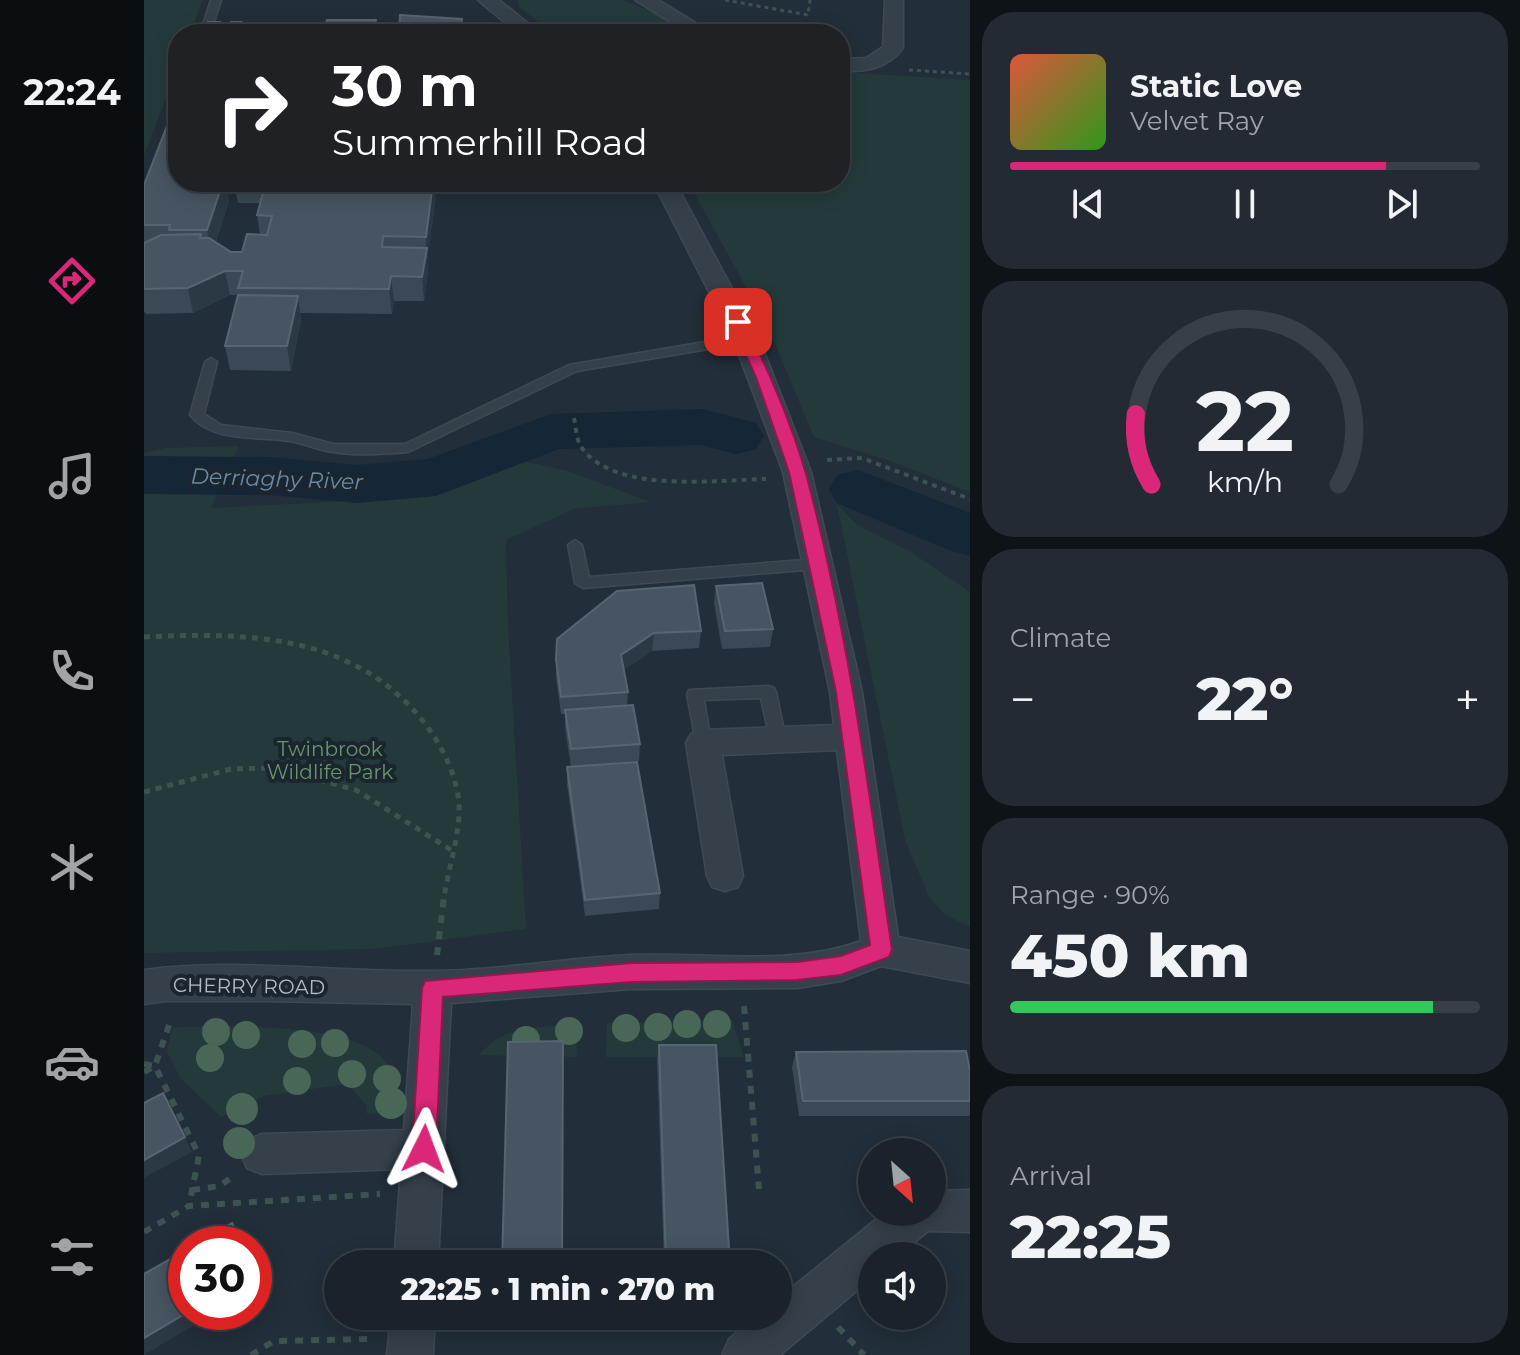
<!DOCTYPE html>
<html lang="en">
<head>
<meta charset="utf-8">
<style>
  body { margin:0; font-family:Montserrat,sans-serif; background:#232a33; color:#f1f3f6; height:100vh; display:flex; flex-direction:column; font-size:30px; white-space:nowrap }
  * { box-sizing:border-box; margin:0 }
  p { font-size:26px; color:#9fa4a9 }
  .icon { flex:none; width:44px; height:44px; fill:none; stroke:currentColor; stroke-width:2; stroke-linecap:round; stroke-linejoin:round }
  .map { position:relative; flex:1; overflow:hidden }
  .panel { display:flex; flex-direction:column; gap:12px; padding:12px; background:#0e1318; width:550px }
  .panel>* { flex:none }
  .top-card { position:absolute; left:24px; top:24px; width:682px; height:168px; border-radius:32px; box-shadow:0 4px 20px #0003,0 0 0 2px #383f47; background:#202124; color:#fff; overflow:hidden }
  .needle { width:52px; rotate:153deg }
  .fabs { position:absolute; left:714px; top:1138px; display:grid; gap:16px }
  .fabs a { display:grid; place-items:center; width:88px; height:88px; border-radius:50%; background:#1a222b; box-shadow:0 4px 20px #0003,0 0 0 2px #383f47; font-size:40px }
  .speed { position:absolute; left:24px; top:1226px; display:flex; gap:16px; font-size:40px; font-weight:700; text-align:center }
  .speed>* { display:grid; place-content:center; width:104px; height:104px; border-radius:50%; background:#1a222b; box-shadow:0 4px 20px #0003,0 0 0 2px #383f47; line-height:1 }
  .speed .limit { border:12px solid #d22; background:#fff; color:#111 }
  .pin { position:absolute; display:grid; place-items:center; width:68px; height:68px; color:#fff; margin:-34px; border-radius:16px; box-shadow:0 4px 12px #0006 }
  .me { position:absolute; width:88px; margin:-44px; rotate:3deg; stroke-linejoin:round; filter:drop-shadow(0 0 6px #0008) }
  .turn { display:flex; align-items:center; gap:28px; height:168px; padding:0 32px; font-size:36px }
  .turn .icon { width:104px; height:104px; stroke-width:2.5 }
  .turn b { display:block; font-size:56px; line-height:68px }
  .big { font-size:60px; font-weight:800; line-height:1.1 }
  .panel .card { flex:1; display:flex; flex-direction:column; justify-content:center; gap:12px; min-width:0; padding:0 28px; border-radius:32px; background:#232a33 }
  .panel .dial { align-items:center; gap:0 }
  .dial svg { height:208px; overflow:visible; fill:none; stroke:#383f47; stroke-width:7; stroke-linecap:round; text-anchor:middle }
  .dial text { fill:#f1f3f6; stroke:none }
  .song { display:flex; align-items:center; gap:24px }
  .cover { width:96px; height:96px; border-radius:12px; background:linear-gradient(135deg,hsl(10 70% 55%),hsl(110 70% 35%)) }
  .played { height:8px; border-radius:4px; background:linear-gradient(90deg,#db2777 80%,#383f47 80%) }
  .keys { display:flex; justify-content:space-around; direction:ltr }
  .heat { display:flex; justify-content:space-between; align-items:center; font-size:44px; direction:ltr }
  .charge { height:12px; border-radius:6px; background:linear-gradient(90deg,#34c759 90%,#383f47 0) }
  .trip { position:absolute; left:180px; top:1250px; width:468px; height:80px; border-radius:40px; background:#1a222b; box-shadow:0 4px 20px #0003,0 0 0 2px #383f47; font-weight:800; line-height:80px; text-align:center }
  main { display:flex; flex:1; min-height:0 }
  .tabs { display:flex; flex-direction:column; width:144px; justify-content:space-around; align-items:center; background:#0a0e11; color:#9fa4a9 }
  .tabs .icon { width:56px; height:56px }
  .tabs .current { color:#db2777 }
  .tabs b { font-size:36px; color:#f1f3f6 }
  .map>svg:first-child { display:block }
  .green { fill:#243a3a }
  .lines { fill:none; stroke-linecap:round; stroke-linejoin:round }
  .river { fill:#152637; fill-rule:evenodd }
  .service-casing { stroke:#3f4953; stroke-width:3 }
  .minor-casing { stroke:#3f4953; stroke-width:3 }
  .path-far3 { stroke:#3c5352; stroke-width:3; stroke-dasharray:4 4; stroke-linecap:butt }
  .path-far2 { stroke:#3c5352; stroke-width:4; stroke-dasharray:5 5; stroke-linecap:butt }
  .path-far1 { stroke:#3c5352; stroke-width:5; stroke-dasharray:6 6; stroke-linecap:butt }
  .path { stroke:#3c5352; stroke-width:6; stroke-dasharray:8 8; stroke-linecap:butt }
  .service { fill:#35404a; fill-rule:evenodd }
  .minor { fill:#35404a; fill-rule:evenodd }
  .tree { fill:#486756 }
  .wall { fill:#3a4955; fill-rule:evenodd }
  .shaded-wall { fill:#2b3945 }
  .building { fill:#475562; stroke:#576571; stroke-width:2 }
  .route { fill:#db2777; stroke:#8e194d; stroke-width:2 }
  .labels { text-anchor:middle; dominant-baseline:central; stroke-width:8; stroke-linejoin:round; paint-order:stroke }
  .park-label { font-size:20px; fill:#68966e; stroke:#1b252e }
  .street-label { font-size:20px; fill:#b0bbc6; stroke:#1b252e }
  .water-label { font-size:22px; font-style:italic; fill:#6989a5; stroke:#1b252e }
</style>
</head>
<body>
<main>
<nav class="tabs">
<b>22:24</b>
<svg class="icon current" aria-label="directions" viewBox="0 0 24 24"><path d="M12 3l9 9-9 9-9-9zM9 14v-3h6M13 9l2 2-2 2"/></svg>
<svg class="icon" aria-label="music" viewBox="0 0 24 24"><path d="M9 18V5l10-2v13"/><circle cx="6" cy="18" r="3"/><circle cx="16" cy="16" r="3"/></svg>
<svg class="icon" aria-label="phone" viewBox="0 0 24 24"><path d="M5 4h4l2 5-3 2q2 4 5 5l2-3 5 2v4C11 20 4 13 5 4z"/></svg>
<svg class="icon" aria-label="climate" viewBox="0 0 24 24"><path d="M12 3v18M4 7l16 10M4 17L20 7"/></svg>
<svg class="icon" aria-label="car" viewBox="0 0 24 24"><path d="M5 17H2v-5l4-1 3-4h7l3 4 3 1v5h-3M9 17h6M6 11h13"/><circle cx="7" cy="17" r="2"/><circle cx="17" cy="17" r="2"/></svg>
<svg class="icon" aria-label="filters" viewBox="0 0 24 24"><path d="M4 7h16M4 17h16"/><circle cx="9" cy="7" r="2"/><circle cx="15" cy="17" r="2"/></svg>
</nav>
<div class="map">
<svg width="826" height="1355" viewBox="0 0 826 1355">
  <rect width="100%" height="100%" fill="#222e39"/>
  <path class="green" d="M0,0H59L46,34H34V67L0,156Z
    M374,0H479L520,16L548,34H410L375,7Z
    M696,72L826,80V492L749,462L670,437L624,327L544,182H696Z
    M95,446L67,508L262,498L324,481L374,460L424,471L506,502L430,509L362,540L364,626L382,929L230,949L0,953V453L21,448Z
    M693,504L713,525L767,552L826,592V927L800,914L785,897L761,840Z
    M588,1020L600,1057H462L463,1023Z
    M431,1026L433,1057L335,1055C361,1024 393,1027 431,1026Z
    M28,1027C77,1027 224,1019 246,1069C251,1081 248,1100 249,1113L223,1114L222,1105L203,1084L120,1096L77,1117L37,1079L23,1052Z"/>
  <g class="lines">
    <path class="river" d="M558,409L612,423L620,436L612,449L592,454L557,445L415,449L292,496L213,503L127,495L0,494V456L127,457L213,465L284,459L407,414Z
      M714,470L826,513V556L805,550L693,503L685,489L693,475Z"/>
    <g class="service-casing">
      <path id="service" d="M67,0H77L66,34H56Z
        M602,335L606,336V342L433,371L264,452C239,454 213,456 189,452C174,450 161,444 146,441C114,436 69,443 46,415L61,362L67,358L73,362L60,414L77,425L148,433L189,444H261L425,365Z
        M431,540L438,545L445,577L673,559L680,564L673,569L439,588L431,583L424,545Z
        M624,686L630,688L632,692L642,740L640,745H628L626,740L617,698L560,700L567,743L565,748H553L543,694L545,690Z"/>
    </g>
    <g class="minor-casing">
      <path id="minor" d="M334,0H355L397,34H375Z
        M491,0H514L570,34H546Z
        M741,0H759V48C744,69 721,72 696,71V59L722,58L739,47Z
        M509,182H531L615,339L667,472L718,692L754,937L826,951V983L737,966L697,981L653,988L487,989L307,1003L294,1264H250L257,1169L118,1174L103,1168L97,1154L103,1140L118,1134L260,1130L269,1004L121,1001H21L0,1004V970C90,958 195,972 286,971C353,971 420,958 487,955C562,952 646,967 717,941L693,750L578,755L599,876L594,887L581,891L568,887L563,876L542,743L547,734L559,730L690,725L686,692L639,472L589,339Z
        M826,1190V1232L784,1231L754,1256H728V1278L636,1355H578L585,1339L613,1316H634V1299L741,1212H788V1191Z
        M247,1316H291L289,1355H243Z"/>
    </g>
    <path class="path-far3" d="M581,0L664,15L666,0
      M765,70L826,74
      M347,192L452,190L495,185"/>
    <path class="path-far2" d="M430,418C432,427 432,440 438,448C471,494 573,480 622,479
      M683,460L718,458L826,499"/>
    <path class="path-far1" d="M0,637C106,632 212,634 282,725C299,748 312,774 315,803C317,832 304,869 300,898
      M0,792L87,769L131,768L212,790L307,850"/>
    <path class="path" d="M293,955L300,896
      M600,1006L615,1189
      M0,1064L11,1066L55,1155L45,1206
      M0,1072L11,1066L27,1019
      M48,1190L76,1186L88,1177
      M0,1232L45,1206L236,1194
      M694,1327L720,1355
      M107,1355L130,1341L226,1339"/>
    <use href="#service" class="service"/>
    <use href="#minor" class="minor"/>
  </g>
  <g class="tree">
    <circle cx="543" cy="1024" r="14"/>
    <circle cx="573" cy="1024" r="14"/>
    <circle cx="514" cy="1027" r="14"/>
    <circle cx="482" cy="1028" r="14"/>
    <circle cx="425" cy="1031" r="14"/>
    <circle cx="72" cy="1032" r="14"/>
    <circle cx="102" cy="1035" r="14"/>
    <circle cx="382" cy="1040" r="14"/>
    <circle cx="191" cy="1043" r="14"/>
    <circle cx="158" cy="1044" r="14"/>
    <circle cx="66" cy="1058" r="14"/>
    <circle cx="208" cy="1074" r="14"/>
    <circle cx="243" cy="1079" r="14"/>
    <circle cx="153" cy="1081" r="14"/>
    <circle cx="247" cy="1103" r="16"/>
    <circle cx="98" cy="1109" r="16"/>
    <circle cx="95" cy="1143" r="16"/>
  </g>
  <path class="wall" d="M34,182H302H294L283,260L284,272L280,301H250L248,314L156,313L157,320L147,371L86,370L81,346L95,295H86L49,313L3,314L0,312V185ZM83,193H92L94,203H116L113,215L116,235L98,252H87L72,242L85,201Z
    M572,586L629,629L626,647L578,649L570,603Z
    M473,591L557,631L555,648L508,651L480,670L484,692L483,706L496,744L495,761L427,767L421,728V714H417L412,678V660Z
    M423,767L516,893L515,909L441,916L423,784Z
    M515,1045L586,1264H520L513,1060Z
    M652,1052L826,1071V1114L825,1116H655L648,1067Z"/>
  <path class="shaded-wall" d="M232,20L233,34H229Z
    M79,182H81L85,201L68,254L63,230Z
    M289,182H294L283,260L284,272L280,301L278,277L282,249V237Z
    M81,271L86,295L49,313L44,288Z
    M247,276L250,301L248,314L245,289Z
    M154,296L157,320L147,371L143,346Z
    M510,633L508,651L476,673L477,655Z
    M41,1137L48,1152L0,1178V1160Z
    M112,1271L118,1285L110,1289V1273Z
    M44,1312H72L0,1355V1338Z"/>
  <path class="building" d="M256,15L318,19L316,34H255Z
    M183,20H232L229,34H179Z
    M64,22H76L72,32H83L87,22H97L93,32L159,28L156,34H59Z
    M33,100L34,182H79L63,230H25L26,225H0V185Z
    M122,182H289L282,237L239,236L238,247L283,248L278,277L247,276L245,289L94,288L99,271H81L44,288L0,289V243L17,235L57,234L56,238H65L87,252H98L103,234L123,235L128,216L113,215Z
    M94,295L154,296L143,346H81Z
    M618,583L629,629L581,631L572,586Z
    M550,585L557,631L510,633L477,655L484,692L417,697L412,660L413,639L473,591Z
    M489,705L496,744L427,749L421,710Z
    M493,762L516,893L441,900L423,767Z
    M419,1041L418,1264H358L364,1042Z
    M515,1045H572L586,1264H522Z
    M822,1051L826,1071V1101H659L652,1052Z
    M19,1093L41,1137L0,1160V1103Z
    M88,1223L99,1244H53Z
    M42,1250V1312H44L0,1338V1274Z"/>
  <path class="route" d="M594,318L601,322C624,371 647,421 662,474C704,630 725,791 748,950L745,957L697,975L653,980L487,982L299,997L292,1149L288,1157L280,1160L272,1157L268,1149L278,988L281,981L487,963L653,962L697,956L726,945L692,692L645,472L612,377L587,322Z"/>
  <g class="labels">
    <g class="park-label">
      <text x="186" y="749">Twinbrook<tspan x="186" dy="23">Wildlife Park</tspan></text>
    </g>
    <g class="street-label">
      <text transform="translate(105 986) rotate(1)">CHERRY ROAD</text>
    </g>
    <g class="water-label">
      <text transform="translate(133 479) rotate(2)">Derriaghy River</text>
    </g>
  </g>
</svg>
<div class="fabs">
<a><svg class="needle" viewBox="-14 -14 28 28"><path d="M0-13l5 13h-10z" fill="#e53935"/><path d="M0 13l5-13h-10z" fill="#9fa4a9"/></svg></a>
<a><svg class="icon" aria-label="sound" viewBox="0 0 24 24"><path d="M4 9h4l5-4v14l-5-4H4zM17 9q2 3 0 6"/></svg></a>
</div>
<div class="speed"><div class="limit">30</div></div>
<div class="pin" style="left:594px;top:322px;background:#d93025"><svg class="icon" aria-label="arrive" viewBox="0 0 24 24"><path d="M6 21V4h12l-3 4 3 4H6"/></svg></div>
<svg class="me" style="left:280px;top:1149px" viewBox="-20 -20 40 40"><path d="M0-17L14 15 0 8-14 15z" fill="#db2777" stroke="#fff" stroke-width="4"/></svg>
<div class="trip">22:25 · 1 min · 270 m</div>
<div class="top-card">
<div class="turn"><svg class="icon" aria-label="right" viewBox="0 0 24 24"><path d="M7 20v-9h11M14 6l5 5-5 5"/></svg><div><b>30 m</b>Summerhill Road</div></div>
</div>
</div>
<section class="panel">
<div class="card">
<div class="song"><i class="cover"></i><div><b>Static Love</b><p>Velvet Ray</p></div></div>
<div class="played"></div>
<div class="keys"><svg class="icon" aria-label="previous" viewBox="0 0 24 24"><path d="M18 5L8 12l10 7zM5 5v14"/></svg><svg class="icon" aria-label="pause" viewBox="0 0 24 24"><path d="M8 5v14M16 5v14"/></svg><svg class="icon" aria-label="next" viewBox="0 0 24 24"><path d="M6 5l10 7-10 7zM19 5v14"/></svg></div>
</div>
<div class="card dial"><svg viewBox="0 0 100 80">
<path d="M14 69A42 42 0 1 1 86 69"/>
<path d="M14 69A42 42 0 0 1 8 42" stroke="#db2777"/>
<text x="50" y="56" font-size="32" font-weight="700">22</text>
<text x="50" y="72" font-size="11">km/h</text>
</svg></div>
<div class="card"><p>Climate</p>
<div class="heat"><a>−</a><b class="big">22°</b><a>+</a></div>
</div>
<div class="card"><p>Range · 90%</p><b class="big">450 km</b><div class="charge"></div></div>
<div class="card"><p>Arrival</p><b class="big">22:25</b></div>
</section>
</main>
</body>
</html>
